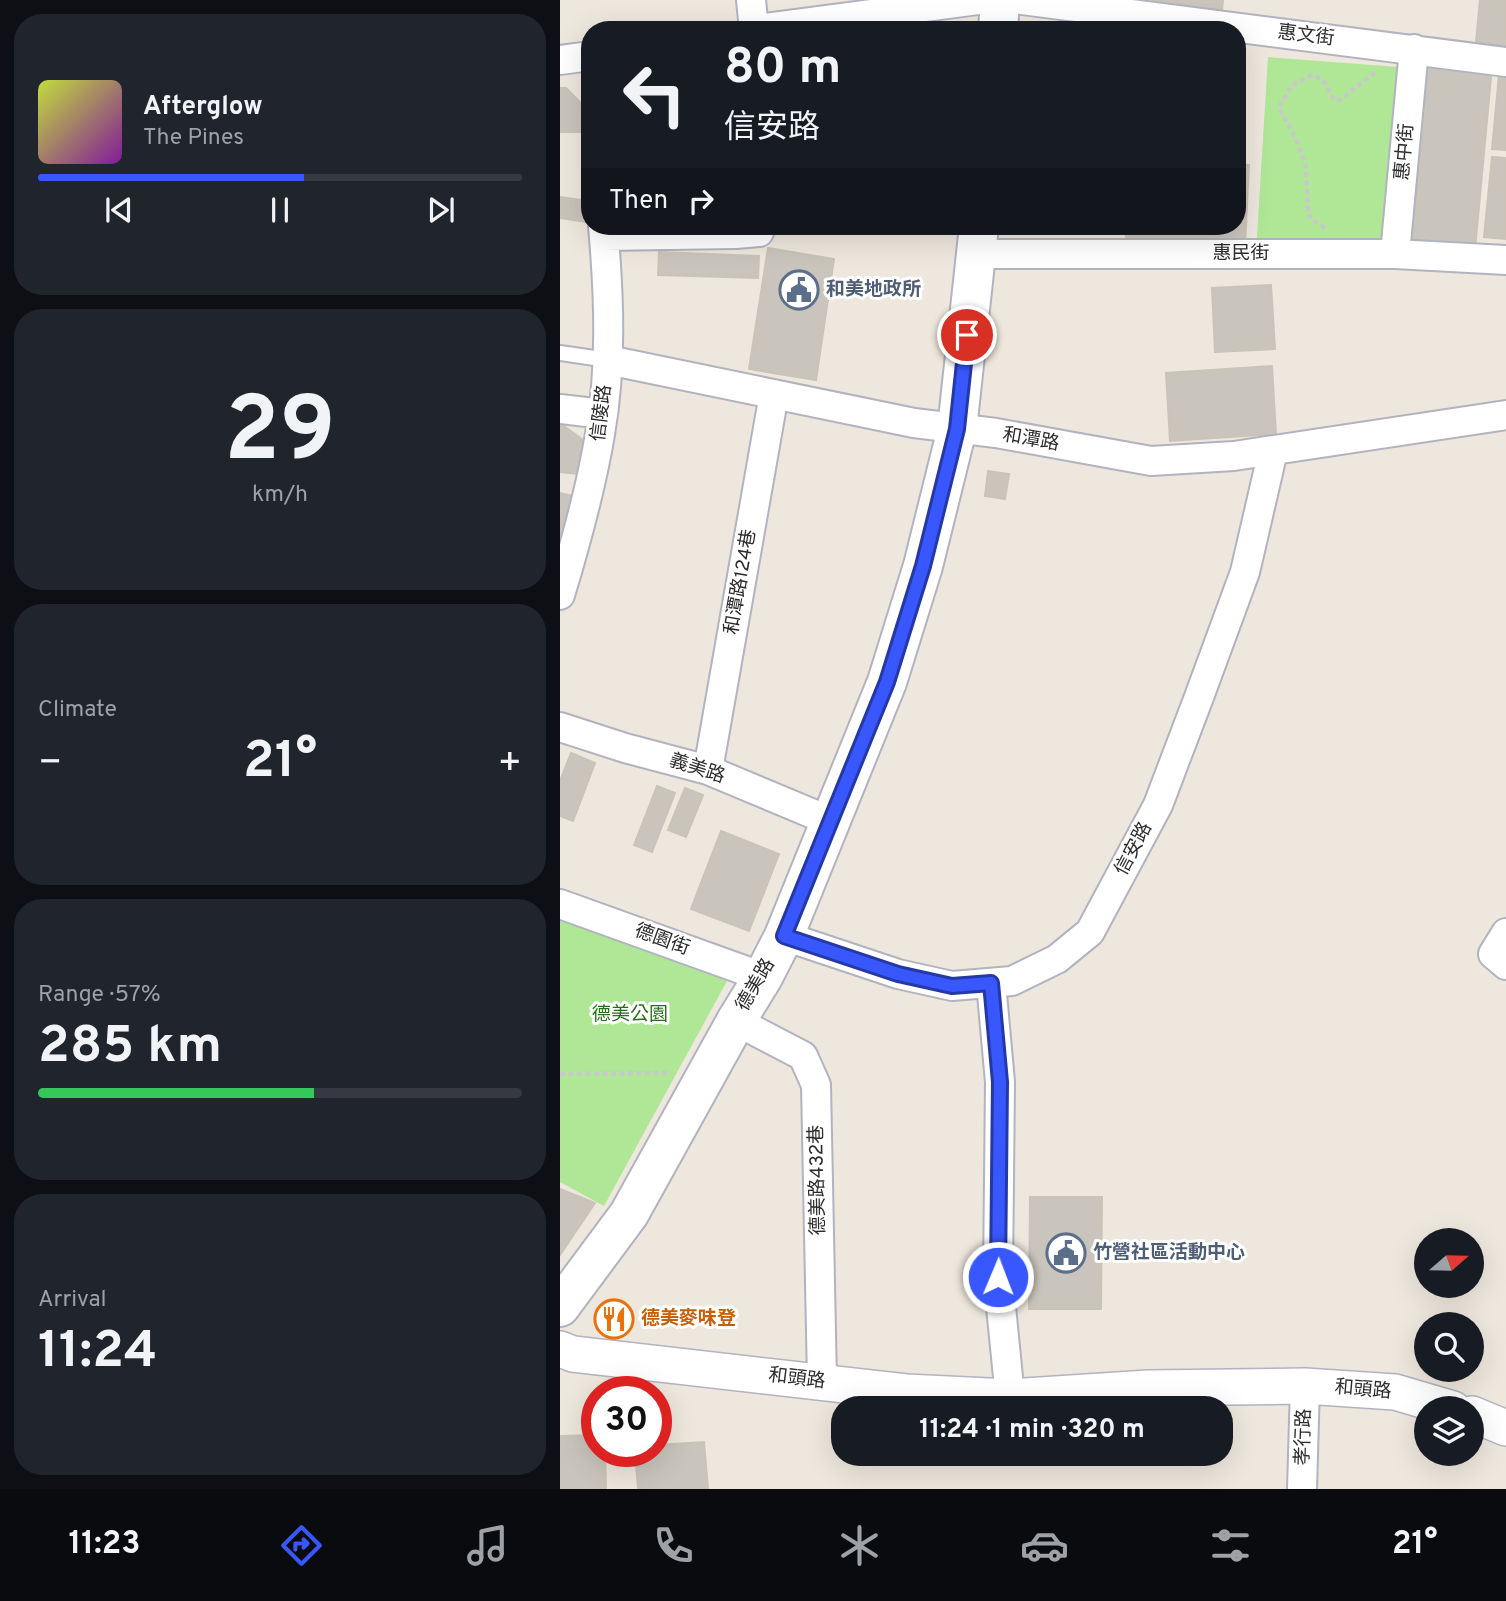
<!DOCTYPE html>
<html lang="en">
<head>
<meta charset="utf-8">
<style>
  body { margin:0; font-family:Overpass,"Noto Sans TC",sans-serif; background:#20242c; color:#f1f3f6; height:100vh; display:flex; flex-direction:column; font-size:26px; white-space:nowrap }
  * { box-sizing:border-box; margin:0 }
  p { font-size:23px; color:#9ea1a6 }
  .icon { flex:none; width:38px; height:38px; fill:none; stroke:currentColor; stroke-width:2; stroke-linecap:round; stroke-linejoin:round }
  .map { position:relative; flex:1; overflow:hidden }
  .side { display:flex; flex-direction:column; gap:14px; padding:14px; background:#0d0f14; width:560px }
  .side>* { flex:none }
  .hud { position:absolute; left:21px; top:21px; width:665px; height:214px; border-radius:28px; box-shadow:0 7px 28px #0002; background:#171b24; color:#f1f3f6; overflow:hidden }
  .needle { width:46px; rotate:70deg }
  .buttons { position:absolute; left:854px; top:1228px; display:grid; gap:14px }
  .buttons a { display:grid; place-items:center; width:70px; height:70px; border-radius:50%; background:#171b24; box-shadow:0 7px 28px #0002; font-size:35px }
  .speed { position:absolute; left:21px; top:1376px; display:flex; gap:14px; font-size:35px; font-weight:700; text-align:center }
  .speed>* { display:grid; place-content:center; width:91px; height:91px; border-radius:50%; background:#171b24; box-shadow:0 7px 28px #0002; line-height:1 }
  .speed .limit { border:10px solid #d22; background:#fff; color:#111 }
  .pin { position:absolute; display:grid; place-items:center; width:60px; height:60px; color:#fff; margin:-30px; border:4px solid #fff; border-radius:50%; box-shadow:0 2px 7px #0007 }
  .me { position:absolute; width:77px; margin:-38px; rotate:1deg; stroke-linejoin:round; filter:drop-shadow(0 0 5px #0008) }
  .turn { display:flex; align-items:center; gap:24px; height:147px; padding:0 28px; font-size:32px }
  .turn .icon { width:91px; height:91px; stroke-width:2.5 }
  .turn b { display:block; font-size:49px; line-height:60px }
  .then { display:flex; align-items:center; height:66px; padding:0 28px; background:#0003; gap:14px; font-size:26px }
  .big { font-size:52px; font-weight:700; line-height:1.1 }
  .side .widget { flex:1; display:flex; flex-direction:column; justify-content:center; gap:10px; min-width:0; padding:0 24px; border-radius:28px; background:#20242c }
  .side .dial { align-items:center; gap:0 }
  .dial b { font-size:91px; line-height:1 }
  .song { display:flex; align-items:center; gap:21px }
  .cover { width:84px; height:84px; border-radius:10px; background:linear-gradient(135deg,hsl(70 70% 55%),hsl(290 70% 35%)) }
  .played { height:7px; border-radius:4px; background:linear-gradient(90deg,#3957ff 55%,#363941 55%) }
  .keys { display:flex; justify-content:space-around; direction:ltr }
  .heat { display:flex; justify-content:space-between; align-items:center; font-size:38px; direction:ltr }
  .charge { height:10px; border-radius:5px; background:linear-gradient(90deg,#34c759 57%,#363941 0) }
  .trip { position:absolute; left:271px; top:1396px; width:402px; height:70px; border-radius:28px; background:#171b24; box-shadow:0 7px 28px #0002; font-weight:700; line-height:70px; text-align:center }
  .tabs { display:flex; height:112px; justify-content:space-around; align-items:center; background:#090b0e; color:#9ea1a6 }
  .tabs .icon { width:49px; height:49px }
  .tabs .on { color:#3957ff }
  .tabs b { font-size:32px; color:#f1f3f6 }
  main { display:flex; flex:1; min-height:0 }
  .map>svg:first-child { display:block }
  .green { fill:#b0e797 }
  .building { fill:#c9c5bc; stroke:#cac4b7; stroke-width:2 }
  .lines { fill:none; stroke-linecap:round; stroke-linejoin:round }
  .service-casing { stroke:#b1b3c0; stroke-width:18 }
  .minor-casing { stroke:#b1b3c0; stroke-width:32 }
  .tertiary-casing { stroke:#b1b3c0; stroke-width:38 }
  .secondary-casing { stroke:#b1b3c0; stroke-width:42 }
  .path { stroke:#c8c8c8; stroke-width:4.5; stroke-dasharray:5 3.5; stroke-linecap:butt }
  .service { stroke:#fff; stroke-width:14 }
  .minor { stroke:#fff; stroke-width:28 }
  .tertiary { stroke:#fff; stroke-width:35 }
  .secondary { stroke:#fff; stroke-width:38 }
  .route-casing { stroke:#2539a6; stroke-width:18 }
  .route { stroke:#3957ff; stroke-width:12 }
  .labels { text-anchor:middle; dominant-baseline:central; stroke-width:6; stroke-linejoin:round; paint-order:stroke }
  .street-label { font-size:19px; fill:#2c2c2c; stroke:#fff }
  .service-label { font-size:19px; font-weight:bold; fill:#4e5e75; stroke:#fff; text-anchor:start }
  .park-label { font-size:19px; fill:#266e17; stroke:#fff }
  .food-label { font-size:19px; font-weight:bold; fill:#c56008; stroke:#fff; text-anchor:start }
</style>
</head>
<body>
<main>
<section class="side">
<div class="widget">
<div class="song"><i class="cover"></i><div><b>Afterglow</b><p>The Pines</p></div></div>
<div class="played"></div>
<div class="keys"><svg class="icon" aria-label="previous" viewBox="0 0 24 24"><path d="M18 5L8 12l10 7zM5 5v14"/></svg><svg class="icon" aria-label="pause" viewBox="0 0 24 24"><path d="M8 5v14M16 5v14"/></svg><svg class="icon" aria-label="next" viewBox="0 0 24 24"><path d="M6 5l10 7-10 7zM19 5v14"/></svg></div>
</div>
<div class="widget dial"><b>29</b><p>km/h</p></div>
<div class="widget"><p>Climate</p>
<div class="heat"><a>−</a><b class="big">21°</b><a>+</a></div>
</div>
<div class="widget"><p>Range · 57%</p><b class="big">285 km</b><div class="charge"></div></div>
<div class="widget"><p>Arrival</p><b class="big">11:24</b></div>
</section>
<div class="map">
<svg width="946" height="1489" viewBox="0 0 946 1489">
  <rect width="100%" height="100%" fill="#eee7dd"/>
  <path class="green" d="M708,57L838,67L821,250L696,252Z
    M0,920L173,970L44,1206L0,1182Z"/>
  <path class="building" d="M591,0H663L662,10Z
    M920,0H946V55L915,52Z
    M875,61L932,67L915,249L855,243L846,233L861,69Z
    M939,75L946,76V150L932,149Z
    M0,88H6L20,102L24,132H0Z
    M932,157L946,158V239L924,237Z
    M677,164L689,165L685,246L566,242V226H677Z
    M0,197L29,201L27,222L0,218Z
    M208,248L274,259L256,380L189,369Z
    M99,252L199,256L198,278L98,275Z
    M711,285L715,349L655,352L652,288Z
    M712,366L716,434L610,441L606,373Z
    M0,423L23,440L18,474L0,472Z
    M428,471L449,474L445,499L425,496Z
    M0,493L13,496L0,543Z
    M11,753L35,763L13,821L0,816V781Z
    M97,786L115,793L92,852L74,845Z
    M125,788L143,795L126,837L108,830Z
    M161,831L219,854L189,931L131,909Z
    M0,1189L35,1203L0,1255Z
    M470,1197H542L541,1309H469Z
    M37,1435V1451H45L46,1489H0V1436Z
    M144,1442L148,1489H78L75,1451H96V1445Z"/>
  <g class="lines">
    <g class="service-casing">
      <path id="service" d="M0,353L48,360"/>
    </g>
    <g class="minor-casing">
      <path id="minor" d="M191,0L194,30
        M462,0L946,62
        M190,30L418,0
        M0,60L30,56
        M44,236L175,234L199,232L201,226
        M416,254H835L946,260
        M835,254L854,49
        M48,360L354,423L436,433L591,461L674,456L946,415
        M0,409L43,414
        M0,595C16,542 31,489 40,434C52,366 49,294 43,226
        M0,727L65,748L148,770L270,821
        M148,770L214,394
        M0,904L203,977
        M946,933L933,954L946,965
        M224,936L338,974L392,986L452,981L497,959L530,932L598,805L639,697L685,572L713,451
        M431,983L440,1082L438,1277L450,1397
        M176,1021L243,1056L256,1085L262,1381
        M742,1489L745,1386"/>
    </g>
    <g class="tertiary-casing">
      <path id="tertiary" d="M0,1349L13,1354L346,1392L450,1397L588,1388L745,1386L835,1392L893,1409
        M912,1414L946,1428"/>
    </g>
    <g class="secondary-casing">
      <path id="secondary" d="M438,30L440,0
        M0,1307L69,1214L176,1021L203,977L224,936L327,682L363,566L397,429L419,226"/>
    </g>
    <path class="path" d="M765,228L755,222L748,214L746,167L736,139L719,107L732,85L752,75L763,80L774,100H780L817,71
      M0,1074L111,1073"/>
    <use href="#service" class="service"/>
    <use href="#minor" class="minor"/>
    <use href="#tertiary" class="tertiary"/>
    <use href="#secondary" class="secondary"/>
  </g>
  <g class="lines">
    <g class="route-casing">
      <path id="route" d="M407,335L397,429L363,566L327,682L224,936L338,974L392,986L431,983L440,1082L438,1277"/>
    </g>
    <use href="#route" class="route"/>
  </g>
  <defs>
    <g id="civic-ring" transform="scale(2.0125)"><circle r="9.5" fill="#fff" stroke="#5c6f8a" stroke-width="1.5"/><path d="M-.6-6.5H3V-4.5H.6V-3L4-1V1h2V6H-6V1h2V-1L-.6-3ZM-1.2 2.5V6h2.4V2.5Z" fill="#5c6f8a"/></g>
    <g id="restaurant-ring" transform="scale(2.0125)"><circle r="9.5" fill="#fff" stroke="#e8710a" stroke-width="1.5"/><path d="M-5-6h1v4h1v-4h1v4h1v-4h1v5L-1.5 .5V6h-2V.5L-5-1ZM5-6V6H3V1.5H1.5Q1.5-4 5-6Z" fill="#e8710a"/></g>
  </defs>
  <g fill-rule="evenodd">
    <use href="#civic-ring" x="239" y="290"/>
    <use href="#civic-ring" x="506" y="1253"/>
    <use href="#restaurant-ring" x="54" y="1319"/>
  </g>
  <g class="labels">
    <g class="street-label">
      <text transform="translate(746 36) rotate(7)">惠文街</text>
      <text transform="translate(845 152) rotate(-85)">惠中街</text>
      <text x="681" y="254">惠民街</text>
      <text transform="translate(42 413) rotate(-83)">信陵路</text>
      <text transform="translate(471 440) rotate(10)">和潭路</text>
      <text transform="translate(181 582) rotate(-80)">和潭路124巷</text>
      <text transform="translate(137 769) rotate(18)">義美路</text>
      <text transform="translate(574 849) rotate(-62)">信安路</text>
      <text transform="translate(102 940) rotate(20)">德園街</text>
      <text transform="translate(196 985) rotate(-60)">德美路</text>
      <text transform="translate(258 1180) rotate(-91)">德美路432巷</text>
      <text transform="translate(237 1379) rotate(7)">和頭路</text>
      <text transform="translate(803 1390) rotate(5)">和頭路</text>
      <text transform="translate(744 1437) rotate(-88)">孝行路</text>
    </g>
    <g class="service-label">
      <text x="266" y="290">和美地政所</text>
      <text x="533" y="1253">竹營社區活動中心</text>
    </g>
    <g class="park-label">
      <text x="70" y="1015">德美公園</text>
    </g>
    <g class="food-label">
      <text x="81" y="1319">德美麥味登</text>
    </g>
  </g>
</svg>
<div class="buttons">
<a><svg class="needle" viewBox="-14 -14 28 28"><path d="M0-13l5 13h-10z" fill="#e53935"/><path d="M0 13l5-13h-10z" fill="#9ea1a6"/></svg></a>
<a><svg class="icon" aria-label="search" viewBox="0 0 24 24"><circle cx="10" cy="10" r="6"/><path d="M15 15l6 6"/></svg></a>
<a><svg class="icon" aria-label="layers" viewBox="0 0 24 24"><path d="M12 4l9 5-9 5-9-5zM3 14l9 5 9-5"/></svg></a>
</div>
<div class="speed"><div class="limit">30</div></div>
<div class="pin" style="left:407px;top:335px;background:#d93025"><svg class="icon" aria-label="arrive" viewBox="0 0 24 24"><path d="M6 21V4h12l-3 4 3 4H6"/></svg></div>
<svg class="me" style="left:438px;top:1277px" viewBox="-20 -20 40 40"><circle r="17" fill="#3957ff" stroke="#fff" stroke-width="3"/><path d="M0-11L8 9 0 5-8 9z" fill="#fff"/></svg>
<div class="trip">11:24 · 1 min · 320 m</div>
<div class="hud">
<div class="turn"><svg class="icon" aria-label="left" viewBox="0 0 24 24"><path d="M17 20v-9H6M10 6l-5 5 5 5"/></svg><div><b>80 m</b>信安路</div></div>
<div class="then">Then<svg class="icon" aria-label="right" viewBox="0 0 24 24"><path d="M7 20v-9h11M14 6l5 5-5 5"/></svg></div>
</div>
</div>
</main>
<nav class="tabs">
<b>11:23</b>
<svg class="icon on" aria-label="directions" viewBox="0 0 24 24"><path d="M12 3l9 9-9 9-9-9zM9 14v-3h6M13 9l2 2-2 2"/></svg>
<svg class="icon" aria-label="music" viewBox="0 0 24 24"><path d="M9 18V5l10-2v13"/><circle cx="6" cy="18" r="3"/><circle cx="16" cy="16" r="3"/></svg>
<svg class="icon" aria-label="phone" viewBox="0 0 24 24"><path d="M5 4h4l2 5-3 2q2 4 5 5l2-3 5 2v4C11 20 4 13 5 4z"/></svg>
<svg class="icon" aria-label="climate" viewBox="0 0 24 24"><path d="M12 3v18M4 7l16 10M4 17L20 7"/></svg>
<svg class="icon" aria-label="car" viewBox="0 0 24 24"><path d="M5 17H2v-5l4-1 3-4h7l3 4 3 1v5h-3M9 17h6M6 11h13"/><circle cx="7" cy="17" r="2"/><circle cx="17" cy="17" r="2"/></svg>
<svg class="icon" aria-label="filters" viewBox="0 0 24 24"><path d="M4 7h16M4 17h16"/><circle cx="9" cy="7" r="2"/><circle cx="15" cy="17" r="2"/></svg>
<b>21°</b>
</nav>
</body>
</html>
